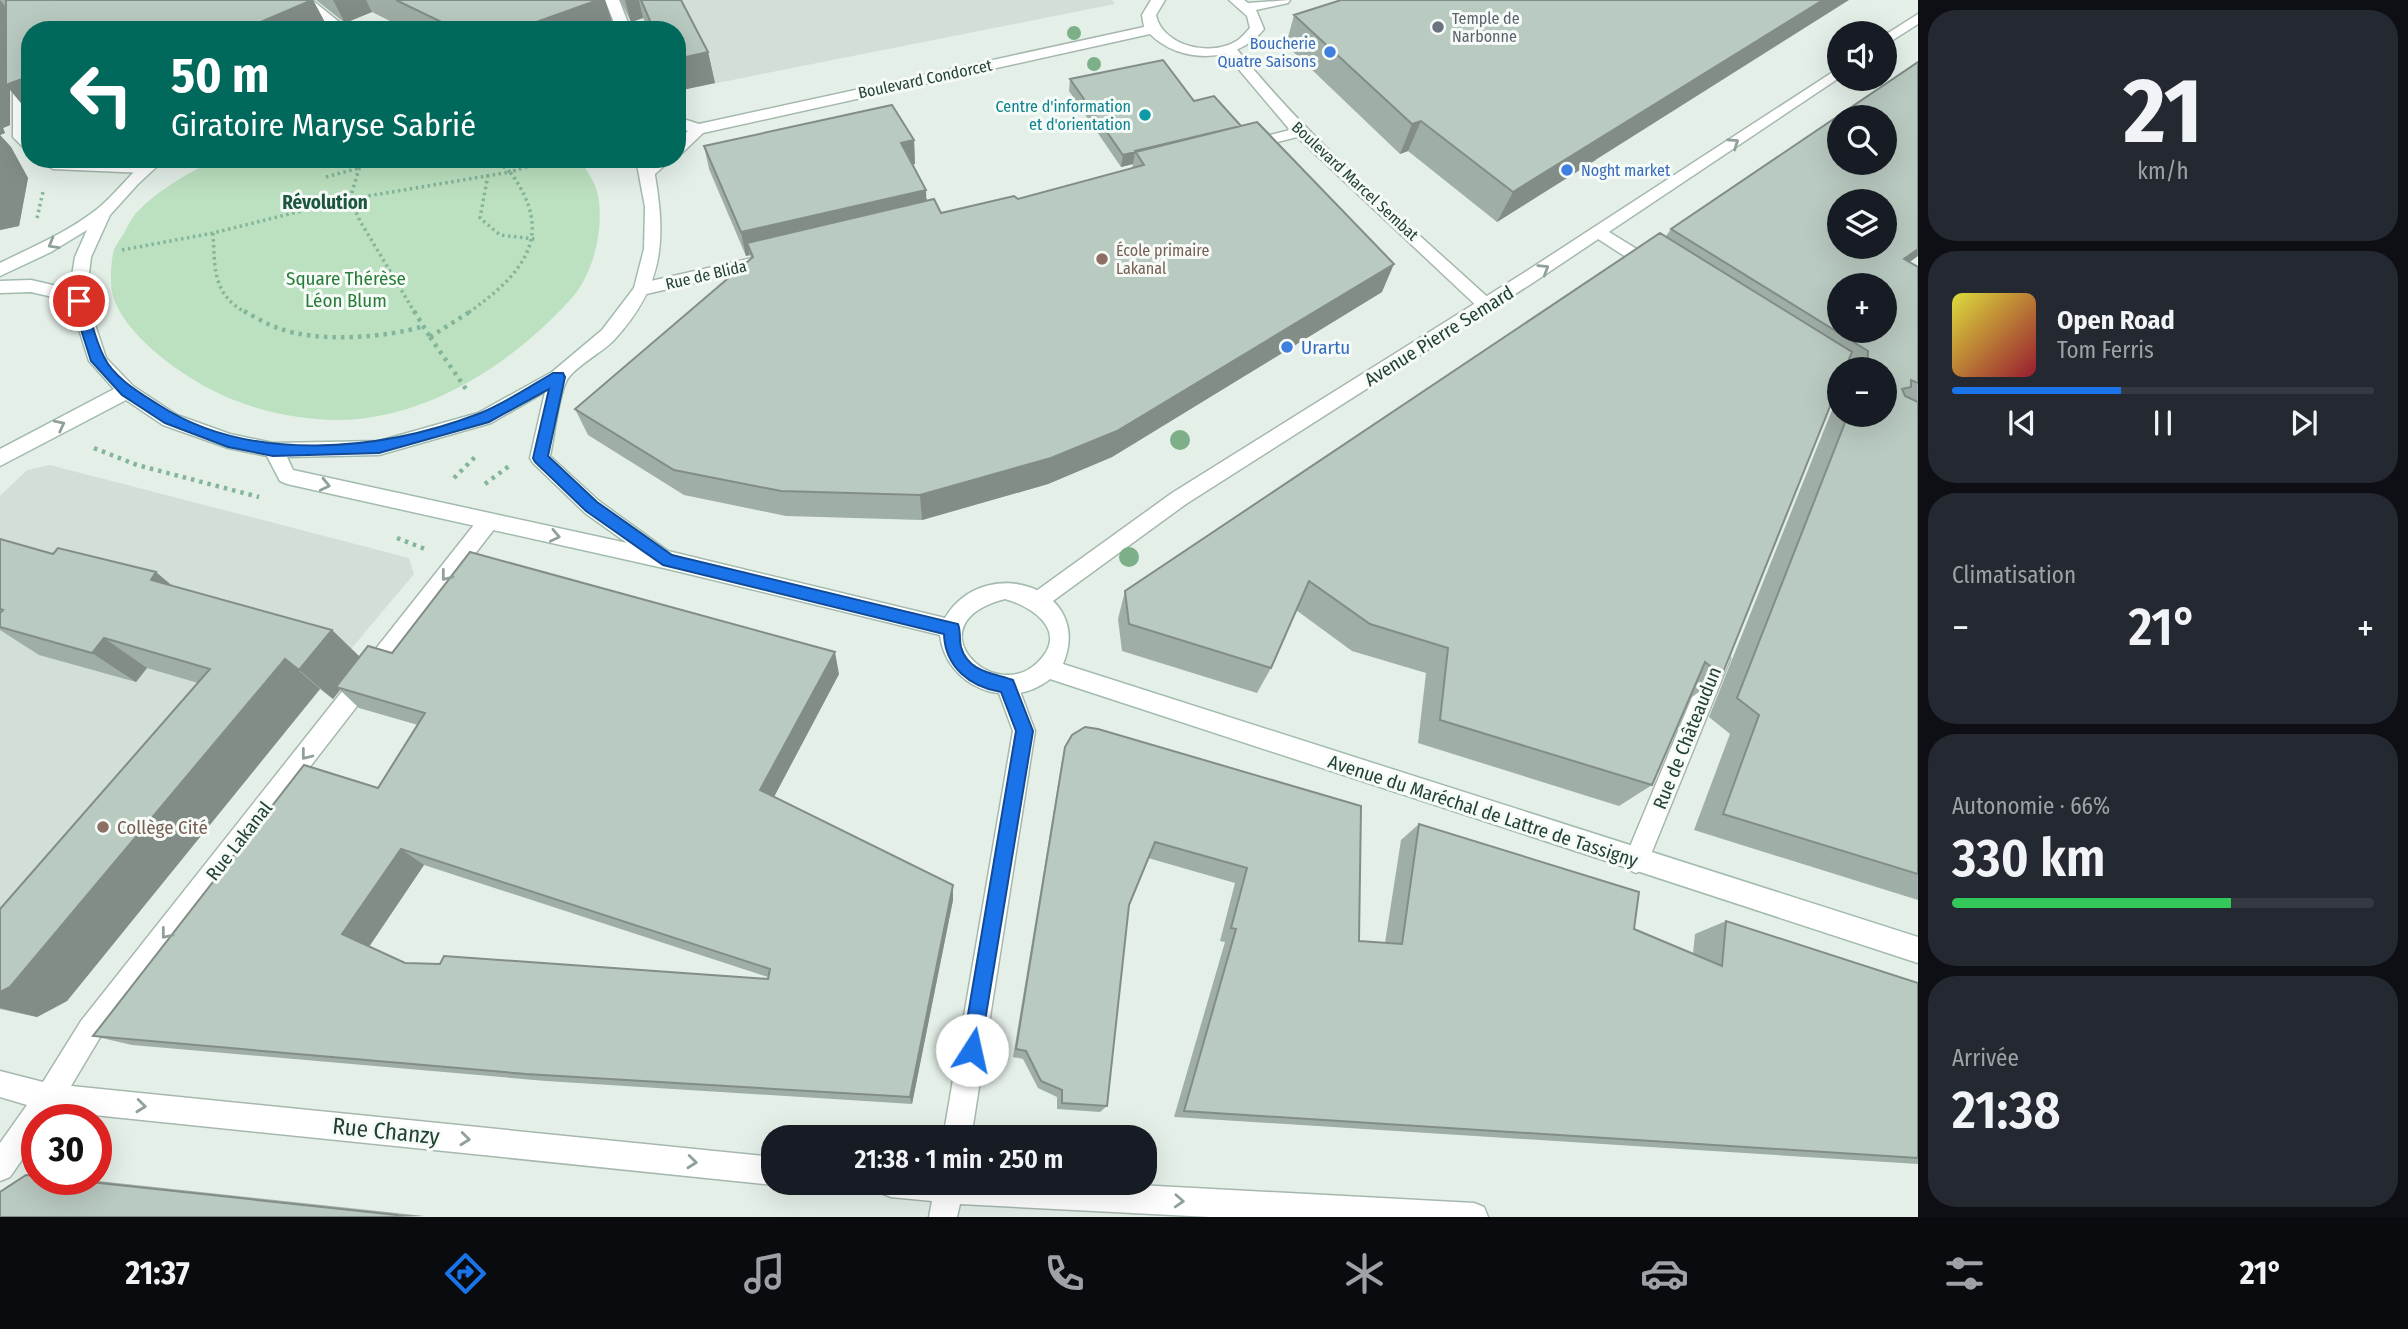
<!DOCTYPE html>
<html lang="fr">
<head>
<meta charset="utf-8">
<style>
  body { margin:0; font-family:"Fira Sans Condensed",sans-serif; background:#242831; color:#f1f3f6; height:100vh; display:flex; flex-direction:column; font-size:26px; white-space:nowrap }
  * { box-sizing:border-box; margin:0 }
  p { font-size:23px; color:#9ea1a6 }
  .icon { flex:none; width:38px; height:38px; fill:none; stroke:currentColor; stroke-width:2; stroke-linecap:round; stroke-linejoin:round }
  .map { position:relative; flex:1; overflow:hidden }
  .panel { display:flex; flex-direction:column; gap:10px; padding:10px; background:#0d0f14; width:490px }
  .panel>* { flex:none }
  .guide { position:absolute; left:21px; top:21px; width:665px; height:147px; border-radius:28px; box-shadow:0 7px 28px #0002; background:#00695c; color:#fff; overflow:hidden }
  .buttons { position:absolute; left:1827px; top:21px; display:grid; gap:14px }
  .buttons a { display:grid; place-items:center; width:70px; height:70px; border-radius:50%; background:#171b24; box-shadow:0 7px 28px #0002; font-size:35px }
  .speed { position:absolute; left:21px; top:1104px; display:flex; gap:14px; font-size:35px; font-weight:700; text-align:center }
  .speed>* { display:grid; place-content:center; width:91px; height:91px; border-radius:50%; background:#171b24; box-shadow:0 7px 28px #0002; line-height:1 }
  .speed .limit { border:10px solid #d22; background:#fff; color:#111 }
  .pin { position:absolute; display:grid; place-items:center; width:60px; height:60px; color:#fff; margin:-30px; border:4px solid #fff; border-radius:50%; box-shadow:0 2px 7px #0007 }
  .me { position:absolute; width:77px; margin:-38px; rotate:10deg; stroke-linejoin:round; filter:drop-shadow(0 0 5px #0008) }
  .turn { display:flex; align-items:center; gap:24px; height:147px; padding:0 35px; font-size:32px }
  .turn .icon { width:91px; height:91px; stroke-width:2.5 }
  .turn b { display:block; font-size:49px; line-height:60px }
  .big { font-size:52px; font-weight:600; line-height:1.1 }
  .panel .card { flex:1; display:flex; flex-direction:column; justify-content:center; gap:10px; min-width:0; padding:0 24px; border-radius:28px; background:#242831 }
  .panel .dial { align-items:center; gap:0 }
  .dial b { font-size:91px; line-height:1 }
  .song { display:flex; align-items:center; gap:21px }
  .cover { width:84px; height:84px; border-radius:10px; background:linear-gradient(135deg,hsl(60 70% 55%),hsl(350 70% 35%)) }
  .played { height:7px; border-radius:4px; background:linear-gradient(90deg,#1a73e8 40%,#363941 40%) }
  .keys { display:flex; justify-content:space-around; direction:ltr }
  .heat { display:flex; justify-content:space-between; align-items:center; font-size:38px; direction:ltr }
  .charge { height:10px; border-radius:5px; background:linear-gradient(90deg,#34c759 66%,#363941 0) }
  .trip { position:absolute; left:761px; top:1125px; width:396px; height:70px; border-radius:28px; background:#171b24; box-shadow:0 7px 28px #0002; font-weight:600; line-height:70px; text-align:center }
  .tabs { display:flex; height:112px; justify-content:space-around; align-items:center; background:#090b0e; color:#9ea1a6 }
  .tabs .icon { width:49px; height:49px }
  .tabs .on { color:#1a73e8 }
  .tabs b { font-size:32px; color:#f1f3f6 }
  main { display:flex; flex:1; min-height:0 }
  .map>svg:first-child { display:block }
  .built { fill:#d2dfd7 }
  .green { fill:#bce1c0 }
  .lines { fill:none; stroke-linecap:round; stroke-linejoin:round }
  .minor-casing { stroke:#a6b8ae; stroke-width:3 }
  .tertiary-casing { stroke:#a6b8ae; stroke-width:3 }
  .secondary-casing { stroke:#a2bbae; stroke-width:3 }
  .path-far1 { stroke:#83b59c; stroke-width:3.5; stroke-dasharray:2.5 3.5; stroke-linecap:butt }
  .path { stroke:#83b59c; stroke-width:4.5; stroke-dasharray:3.5 5; stroke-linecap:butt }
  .minor { fill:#fff; fill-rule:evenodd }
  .tertiary { fill:#fff; fill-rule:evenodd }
  .secondary { fill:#fff; fill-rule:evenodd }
  .tree { fill:#7db088 }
  .wall { fill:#9faea6; fill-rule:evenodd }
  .shaded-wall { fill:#828d87 }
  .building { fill:#b9cac1; stroke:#828d87; stroke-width:2; fill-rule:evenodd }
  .oneway { stroke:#90a09a }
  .route { fill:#1a73e8; stroke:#114b97; stroke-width:2 }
  .worship-dot { fill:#6b7280; stroke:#f6fbf7; stroke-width:2.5 }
  .shop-dot { fill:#3f7fe0; stroke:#f6fbf7; stroke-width:2.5 }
  .culture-dot { fill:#0f9aa8; stroke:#f6fbf7; stroke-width:2.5 }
  .education-dot { fill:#8d6e63; stroke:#f6fbf7; stroke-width:2.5 }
  .labels { text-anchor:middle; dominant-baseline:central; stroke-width:6; stroke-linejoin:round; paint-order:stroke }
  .far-worship-label { font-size:16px; fill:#5b616d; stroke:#f6fbf7; text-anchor:start }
  .far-shop-label { font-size:16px; fill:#366cbe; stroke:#f6fbf7; text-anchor:end }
  .far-street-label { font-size:16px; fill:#224234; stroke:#f6fbf7 }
  .far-culture-label { font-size:16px; fill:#0d838f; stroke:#f6fbf7; text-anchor:end }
  .far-education-label { font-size:16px; fill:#785e54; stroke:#f6fbf7; text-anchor:start }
  .far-quarter-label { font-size:19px; font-weight:bold; fill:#1c563e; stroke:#f6fbf7 }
  .park-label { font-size:19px; fill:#297d3a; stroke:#f6fbf7 }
  .street-label { font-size:19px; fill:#224234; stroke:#f6fbf7 }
  .shop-label { font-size:19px; fill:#366cbe; stroke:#f6fbf7; text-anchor:start }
  .education-label { font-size:19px; fill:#785e54; stroke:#f6fbf7; text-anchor:start }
  .near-street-label { font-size:23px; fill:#224234; stroke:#f6fbf7 }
</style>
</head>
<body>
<main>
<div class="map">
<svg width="1918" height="1217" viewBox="0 0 1918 1217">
  <rect width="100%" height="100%" fill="#e4efe8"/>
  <path class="built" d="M636,0H1112L1115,4L677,91V30Z
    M50,465L409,558L414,574L346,655L0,1006V496L27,470Z"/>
  <path class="green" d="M215,159H579C588,172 598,186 599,202C603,234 592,277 570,300C515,360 441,410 359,419C319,423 271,415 234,400C194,385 120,336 112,291C110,281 111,264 113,254C114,247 119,241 123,235C127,228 131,219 136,213C157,190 188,174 215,159Z"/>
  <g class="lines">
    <g class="minor-casing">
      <path id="minor" d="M296,0H312L349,30H333Z
        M605,0H619L631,30H617Z
        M1230,46L1235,47C1311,142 1403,220 1493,302L1496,306L1493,310H1481L1297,137L1247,150L1242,148L1239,145L1242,142L1290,130L1225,53L1223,50Z
        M20,71L27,75L30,151L25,149L13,137V75Z
        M38,159L145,163L153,168L145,173L53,169Z
        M1601,227L1661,264L1663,268L1661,272H1649L1595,237L1593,233L1595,229Z
        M770,254L778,260L776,264L642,295L633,289L642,283Z
        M488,514L495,516L498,522L495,528L99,1039L71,1086L774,1157V1183H779L774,1185L55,1111L49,1120H37V1138L10,1177L0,1181V1143L27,1105L0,1097V1071L43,1082L81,1021L481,516Z
        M1719,649L1727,652L1730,659L1645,869L1636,873L1627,869L1624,861L1708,659L1711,652Z
        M1007,675L1015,678L1035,731L971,1138H943L1013,731L996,685L999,678Z
        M877,1183H1101L1474,1203L1484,1207L1488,1217H1210L960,1204L957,1217H929L932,1201L891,1197L881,1193Z"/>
    </g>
    <g class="tertiary-casing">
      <path id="tertiary" d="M1151,0H1165L1156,15C1162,46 1212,58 1238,40C1242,37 1246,32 1250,28L1247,16L1229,0H1244L1248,3L1290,0L1288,3L1256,10L1264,29C1237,63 1181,65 1150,34L703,133L682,153L677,155V141L688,131L677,127V117L699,124L1144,27L1142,15Z
        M1918,14V24L1885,45V35Z
        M1839,68V78L1534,282L1186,504L1046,606L1039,609L1032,606L1029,600L1032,594L1172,493L1522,274Z
        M653,159H672L654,175H642L640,171Z"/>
    </g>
    <g class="secondary-casing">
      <path id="secondary" d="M147,159H165L138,184L110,215L91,257L86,297L106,358L133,386L177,415L230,434L273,443L379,441L478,413L552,372L602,330L634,288L644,249L645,207L636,159H652C666,232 668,282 614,340C603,352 572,368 566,382C557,402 555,434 550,456L599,501L668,551L945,618C984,552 1095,587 1063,664L1918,937V963L1050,679C1009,712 946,687 940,635L668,569L287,484L280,481L267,456L228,448L163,425L126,400L0,466V449L114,389L89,361L70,301L31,292L0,293V281L31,280L70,289L75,257L87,230L51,252L0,276V263C32,247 68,232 96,210C113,197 129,175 147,159ZM545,392L530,458L533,463L585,513L627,543L293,470L287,457L379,455L491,423ZM1005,599C1034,607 1069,632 1038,662C993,707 911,623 1005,599Z"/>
    </g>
    <path class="path-far1" d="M494,159L510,172L552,159
      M488,175L480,218L500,235L535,239
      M326,177L359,168
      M37,218L43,192
      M213,233C215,268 212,295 247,313
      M122,250L213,233L350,199L362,159
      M415,313L360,221L350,199L510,172C557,235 523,274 468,313"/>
    <path class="path" d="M244,311C255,317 266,324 278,328C317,343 385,338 424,326
      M414,311L430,337
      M430,337L466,389
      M430,337L471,311
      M94,448L137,465L259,497
      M454,478L477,455
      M485,484L509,466
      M397,538L425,549"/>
    <use href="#minor" class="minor"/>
    <use href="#tertiary" class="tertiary"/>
    <use href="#secondary" class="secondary"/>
  </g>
  <g class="tree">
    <circle cx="1074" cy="33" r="7"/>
    <circle cx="1094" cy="64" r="7"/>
    <circle cx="1180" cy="440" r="10"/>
    <circle cx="1129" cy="557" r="10"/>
  </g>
  <path class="wall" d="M0,0H313L329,30H30L10,90V125L3,128L5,133L0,135L11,147L28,178L19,226L0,230Z
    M316,0H605L614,28L610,30H408L372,12L345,23Z
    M620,0H681L708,52L715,83L677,91V30H649L643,18L631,22Z
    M1294,15L1596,160L1497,222L1408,151L1400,154L1286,45Z
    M1070,79L1194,101L1382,292L1112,457L1048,484L922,520L786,516L684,495L588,435L575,409L751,259L750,255L746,256L709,169L704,146L914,140L915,164H913L927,200L941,213L1018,199L1132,168L1133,164L1121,167L1069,91Z
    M1671,229L1909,262L1918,267V900L1694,830L1730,734L1709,717L1838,395H1839V415H1885V369H1839L1722,675L1688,700L1652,785L1619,806L1418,743L1426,673L1352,651L1296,610L1271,668L1257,693L1122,651L1118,619L1125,591L1666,236Z
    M0,539L332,630L360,657L392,653L839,674L774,797L953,885V900L912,1104L546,1081L132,1045L93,1036L378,788L418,725L359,708L340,690L333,699L320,689L67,1001L37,1017L0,1009V909L198,683L147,668L136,682L39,655L0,630ZM424,865L768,977V979L405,963L369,946Z
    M1065,747L1359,941L1385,943L1401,840L1419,824L1634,929L1693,954L1695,934L1726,921L1918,983V1164L1174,1117L1225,942L1220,941L1235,883L1148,858L1129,905L1107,1106L1100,1112L1057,1109V1097L1038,1088L1023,1059L1013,1057L1061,766Z
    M37,1180H89L424,1216L0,1217Z"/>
  <path class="shaded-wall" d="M0,0L19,24L30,76V114L10,90V125L3,128L5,133L0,135L11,147L28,178L19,226L0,230Z
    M312,0H313L329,30H242Z
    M333,0H366L372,12L345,23Z
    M598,0H605L614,28L610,30H514Z
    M625,0H639L643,18L631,22Z
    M1823,0H1849L1497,222L1513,192Z
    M708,52L715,83L677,91V59Z
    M1421,121L1408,151L1400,154L1412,124Z
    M914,140L915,164L902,167L901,143Z
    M1135,152L1133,164L1121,167L1123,155Z
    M926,190L927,213L747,243L750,255L746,256L741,232Z
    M1918,249V256L1879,285L1904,259Z
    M1394,264L1382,292L1112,457L1048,484L922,520L920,495Z
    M156,572L195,605L151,580Z
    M332,630L363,660L336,687L340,690L333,699L299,670Z
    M104,638L147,668L136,682L92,653Z
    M835,652L839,674L768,808L760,790Z
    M285,659L320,689L67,1001L37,1017L0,1008V992Z
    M401,849L424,865L369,947L342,934Z
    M953,885V900L912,1104L910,1097Z
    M397,1215L424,1216L396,1217Z"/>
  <path class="building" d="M6,0H312L242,30H30V76L6,85Z
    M396,0H598L514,30H458Z
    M641,0H681L708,52L677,59V30H654Z
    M1341,0H1823L1513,192L1421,121L1412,124L1294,15Z
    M1163,60L1194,101L1214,96L1241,126L1123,155L1070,79Z
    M1918,62V249L1904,259L1918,267V383L1911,380V387L1902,389L1905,396L1918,402V874L1723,814L1759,715L1737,698L1848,415H1885V369H1867L1868,351L1671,229ZM1839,117H1885V163H1839ZM1839,201H1885V247H1839ZM1839,285H1885V331H1839Z
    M892,105L914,140L901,143L926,190L741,232L704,146Z
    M1257,122L1394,264L1117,431L1051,458L920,495L781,491L674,470L575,409L753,257L747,243L934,199L941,213L1014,196L1018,199L1144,165L1135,151Z
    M1660,233L1852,352L1845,369H1839V384L1722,675L1705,662L1652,785L1440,720L1448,648L1370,624L1309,581L1271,668L1129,624L1125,591Z
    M0,539L53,554L58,548L156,572L151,580L332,630L299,670L285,659L10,987L0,992V909L210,669L104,638L92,653L0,627V613L3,610L0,609Z
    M470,552L835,652L760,790L953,885L910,1097L526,1074L93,1036L304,765L378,788L425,713L336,687L368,646L392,653ZM401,849L770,969L768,979L444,956L440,964L405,963L342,934Z
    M1085,727L1098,729L1361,806L1359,941L1402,944L1419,824L1639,892L1634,929L1722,966L1726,921L1918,983V1158L1184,1111L1236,929L1231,928L1247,868L1155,842L1129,905L1107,1106L1062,1103V1090L1041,1081L1026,1051L1016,1049L1065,747L1072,735Z
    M26,1175L37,1176V1180H71L397,1215L396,1217H0V1192Z"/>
  <defs><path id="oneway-chevron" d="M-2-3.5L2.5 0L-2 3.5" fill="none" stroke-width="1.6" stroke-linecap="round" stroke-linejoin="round" transform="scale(1.75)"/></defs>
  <g class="oneway">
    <use href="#oneway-chevron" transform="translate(1734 143) rotate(-34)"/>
    <use href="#oneway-chevron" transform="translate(53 244) rotate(150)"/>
    <use href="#oneway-chevron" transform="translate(1544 269) rotate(-32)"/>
    <use href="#oneway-chevron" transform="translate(60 425) rotate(-27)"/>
    <use href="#oneway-chevron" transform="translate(325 485) rotate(13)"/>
    <use href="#oneway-chevron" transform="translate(555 536) rotate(12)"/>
    <use href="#oneway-chevron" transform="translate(446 576) rotate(128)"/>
    <use href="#oneway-chevron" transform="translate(306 755) rotate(128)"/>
    <use href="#oneway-chevron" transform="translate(166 934) rotate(128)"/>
    <use href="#oneway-chevron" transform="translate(141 1106) rotate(6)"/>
    <use href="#oneway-chevron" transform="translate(465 1139) rotate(6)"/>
    <use href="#oneway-chevron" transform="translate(692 1162) rotate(6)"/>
    <use href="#oneway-chevron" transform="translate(1179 1201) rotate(3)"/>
  </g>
  <path class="route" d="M79,296L85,301C91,319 95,340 104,357C114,378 140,393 159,405C250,464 381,451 478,414C504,404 529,387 553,373H563L565,377L548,456L597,502L672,555L958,624C961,632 959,639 961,647C968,672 993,673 1013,680L1033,731L979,1057L972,1060L965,1057L962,1050L1016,731L1001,692C970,687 945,667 944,634L663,565L586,511L535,462L533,458L549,389L489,422L379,453L273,456L228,447L165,423L122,395L91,361L72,301Z"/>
  <circle class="worship-dot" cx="1438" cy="27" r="7"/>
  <g class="shop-dot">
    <circle cx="1330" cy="52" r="7"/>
    <circle cx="1567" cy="170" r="7"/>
    <circle cx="1287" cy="347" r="7"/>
  </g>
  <circle class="culture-dot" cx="1145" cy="115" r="7"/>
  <g class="education-dot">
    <circle cx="1102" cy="259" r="7"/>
    <circle cx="103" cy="827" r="7"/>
  </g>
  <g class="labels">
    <g class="far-worship-label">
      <text x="1452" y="18">Temple de<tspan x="1452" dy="18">Narbonne</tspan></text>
    </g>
    <g class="far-shop-label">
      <text x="1316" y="43">Boucherie<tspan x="1316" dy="18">Quatre Saisons</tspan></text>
      <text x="1581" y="170" text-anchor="start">Noght market</text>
    </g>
    <g class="far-street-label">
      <text transform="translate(925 79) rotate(-12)">Boulevard Condorcet</text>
      <text transform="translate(1355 181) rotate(43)">Boulevard Marcel Sembat</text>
      <text transform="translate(706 275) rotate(-13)">Rue de Blida</text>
    </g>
    <g class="far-culture-label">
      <text x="1131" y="106">Centre d'information<tspan x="1131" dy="18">et d'orientation</tspan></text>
    </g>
    <g class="far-education-label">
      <text x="1116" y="250">École primaire<tspan x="1116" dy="18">Lakanal</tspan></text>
    </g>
    <g class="far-quarter-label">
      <text x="325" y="202">Révolution</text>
    </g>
    <g class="park-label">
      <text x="346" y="278">Square Thérèse<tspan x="346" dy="22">Léon Blum</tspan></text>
    </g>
    <g class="street-label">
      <text transform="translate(1439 336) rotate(-32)">Avenue Pierre Semard</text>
      <text transform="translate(1687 738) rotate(-68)">Rue de Châteaudun</text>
      <text transform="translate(1483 811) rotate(18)">Avenue du Maréchal de Lattre de Tassigny</text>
      <text transform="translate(239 841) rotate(-52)">Rue Lakanal</text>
    </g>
    <g class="shop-label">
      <text x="1301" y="347">Urartu</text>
    </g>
    <g class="education-label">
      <text x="117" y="827">Collège Cité</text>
    </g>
    <g class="near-street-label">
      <text transform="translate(386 1131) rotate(6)">Rue Chanzy</text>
    </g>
  </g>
</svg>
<div class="buttons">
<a><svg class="icon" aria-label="sound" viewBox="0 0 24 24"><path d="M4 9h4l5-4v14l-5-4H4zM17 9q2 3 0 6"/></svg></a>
<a><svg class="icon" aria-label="search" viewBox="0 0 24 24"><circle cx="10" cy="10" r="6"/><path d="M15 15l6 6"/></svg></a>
<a><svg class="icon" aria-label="layers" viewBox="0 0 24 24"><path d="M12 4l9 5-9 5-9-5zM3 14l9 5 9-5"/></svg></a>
<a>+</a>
<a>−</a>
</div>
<div class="speed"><div class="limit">30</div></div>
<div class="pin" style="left:79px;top:301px;background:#d93025"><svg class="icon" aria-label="arrive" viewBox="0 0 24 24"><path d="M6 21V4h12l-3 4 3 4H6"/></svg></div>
<svg class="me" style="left:972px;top:1050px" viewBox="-20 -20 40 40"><circle r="19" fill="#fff"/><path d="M0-13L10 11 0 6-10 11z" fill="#1a73e8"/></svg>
<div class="trip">21:38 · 1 min · 250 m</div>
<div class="guide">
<div class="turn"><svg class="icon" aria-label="left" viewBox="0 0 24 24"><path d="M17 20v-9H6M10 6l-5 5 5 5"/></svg><div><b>50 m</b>Giratoire Maryse Sabrié</div></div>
</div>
</div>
<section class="panel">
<div class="card dial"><b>21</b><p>km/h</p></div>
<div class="card">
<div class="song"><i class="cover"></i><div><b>Open Road</b><p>Tom Ferris</p></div></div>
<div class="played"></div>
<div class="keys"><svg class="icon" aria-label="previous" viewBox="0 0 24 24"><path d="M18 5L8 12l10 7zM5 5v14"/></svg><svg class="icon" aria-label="pause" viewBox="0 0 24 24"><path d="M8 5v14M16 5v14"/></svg><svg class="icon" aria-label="next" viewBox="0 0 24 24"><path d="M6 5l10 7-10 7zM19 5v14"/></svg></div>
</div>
<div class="card"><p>Climatisation</p>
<div class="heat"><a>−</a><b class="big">21°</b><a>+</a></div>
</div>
<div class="card"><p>Autonomie · 66%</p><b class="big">330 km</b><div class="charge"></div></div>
<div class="card"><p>Arrivée</p><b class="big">21:38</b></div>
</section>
</main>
<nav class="tabs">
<b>21:37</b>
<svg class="icon on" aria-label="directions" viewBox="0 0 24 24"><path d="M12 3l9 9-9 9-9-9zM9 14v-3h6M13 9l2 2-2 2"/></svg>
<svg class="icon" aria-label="music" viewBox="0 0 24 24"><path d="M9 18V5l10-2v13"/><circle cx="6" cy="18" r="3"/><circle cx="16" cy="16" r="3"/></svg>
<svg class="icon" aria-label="phone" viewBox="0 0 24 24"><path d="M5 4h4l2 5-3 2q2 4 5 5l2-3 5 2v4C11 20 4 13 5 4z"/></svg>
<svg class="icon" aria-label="climate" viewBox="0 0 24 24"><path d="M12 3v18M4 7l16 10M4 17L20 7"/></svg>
<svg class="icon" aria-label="car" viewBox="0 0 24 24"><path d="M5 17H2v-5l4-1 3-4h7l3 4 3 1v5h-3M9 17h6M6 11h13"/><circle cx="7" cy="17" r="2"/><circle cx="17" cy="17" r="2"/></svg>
<svg class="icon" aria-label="filters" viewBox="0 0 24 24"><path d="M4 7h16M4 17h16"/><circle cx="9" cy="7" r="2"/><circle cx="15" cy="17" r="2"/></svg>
<b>21°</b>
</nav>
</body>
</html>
